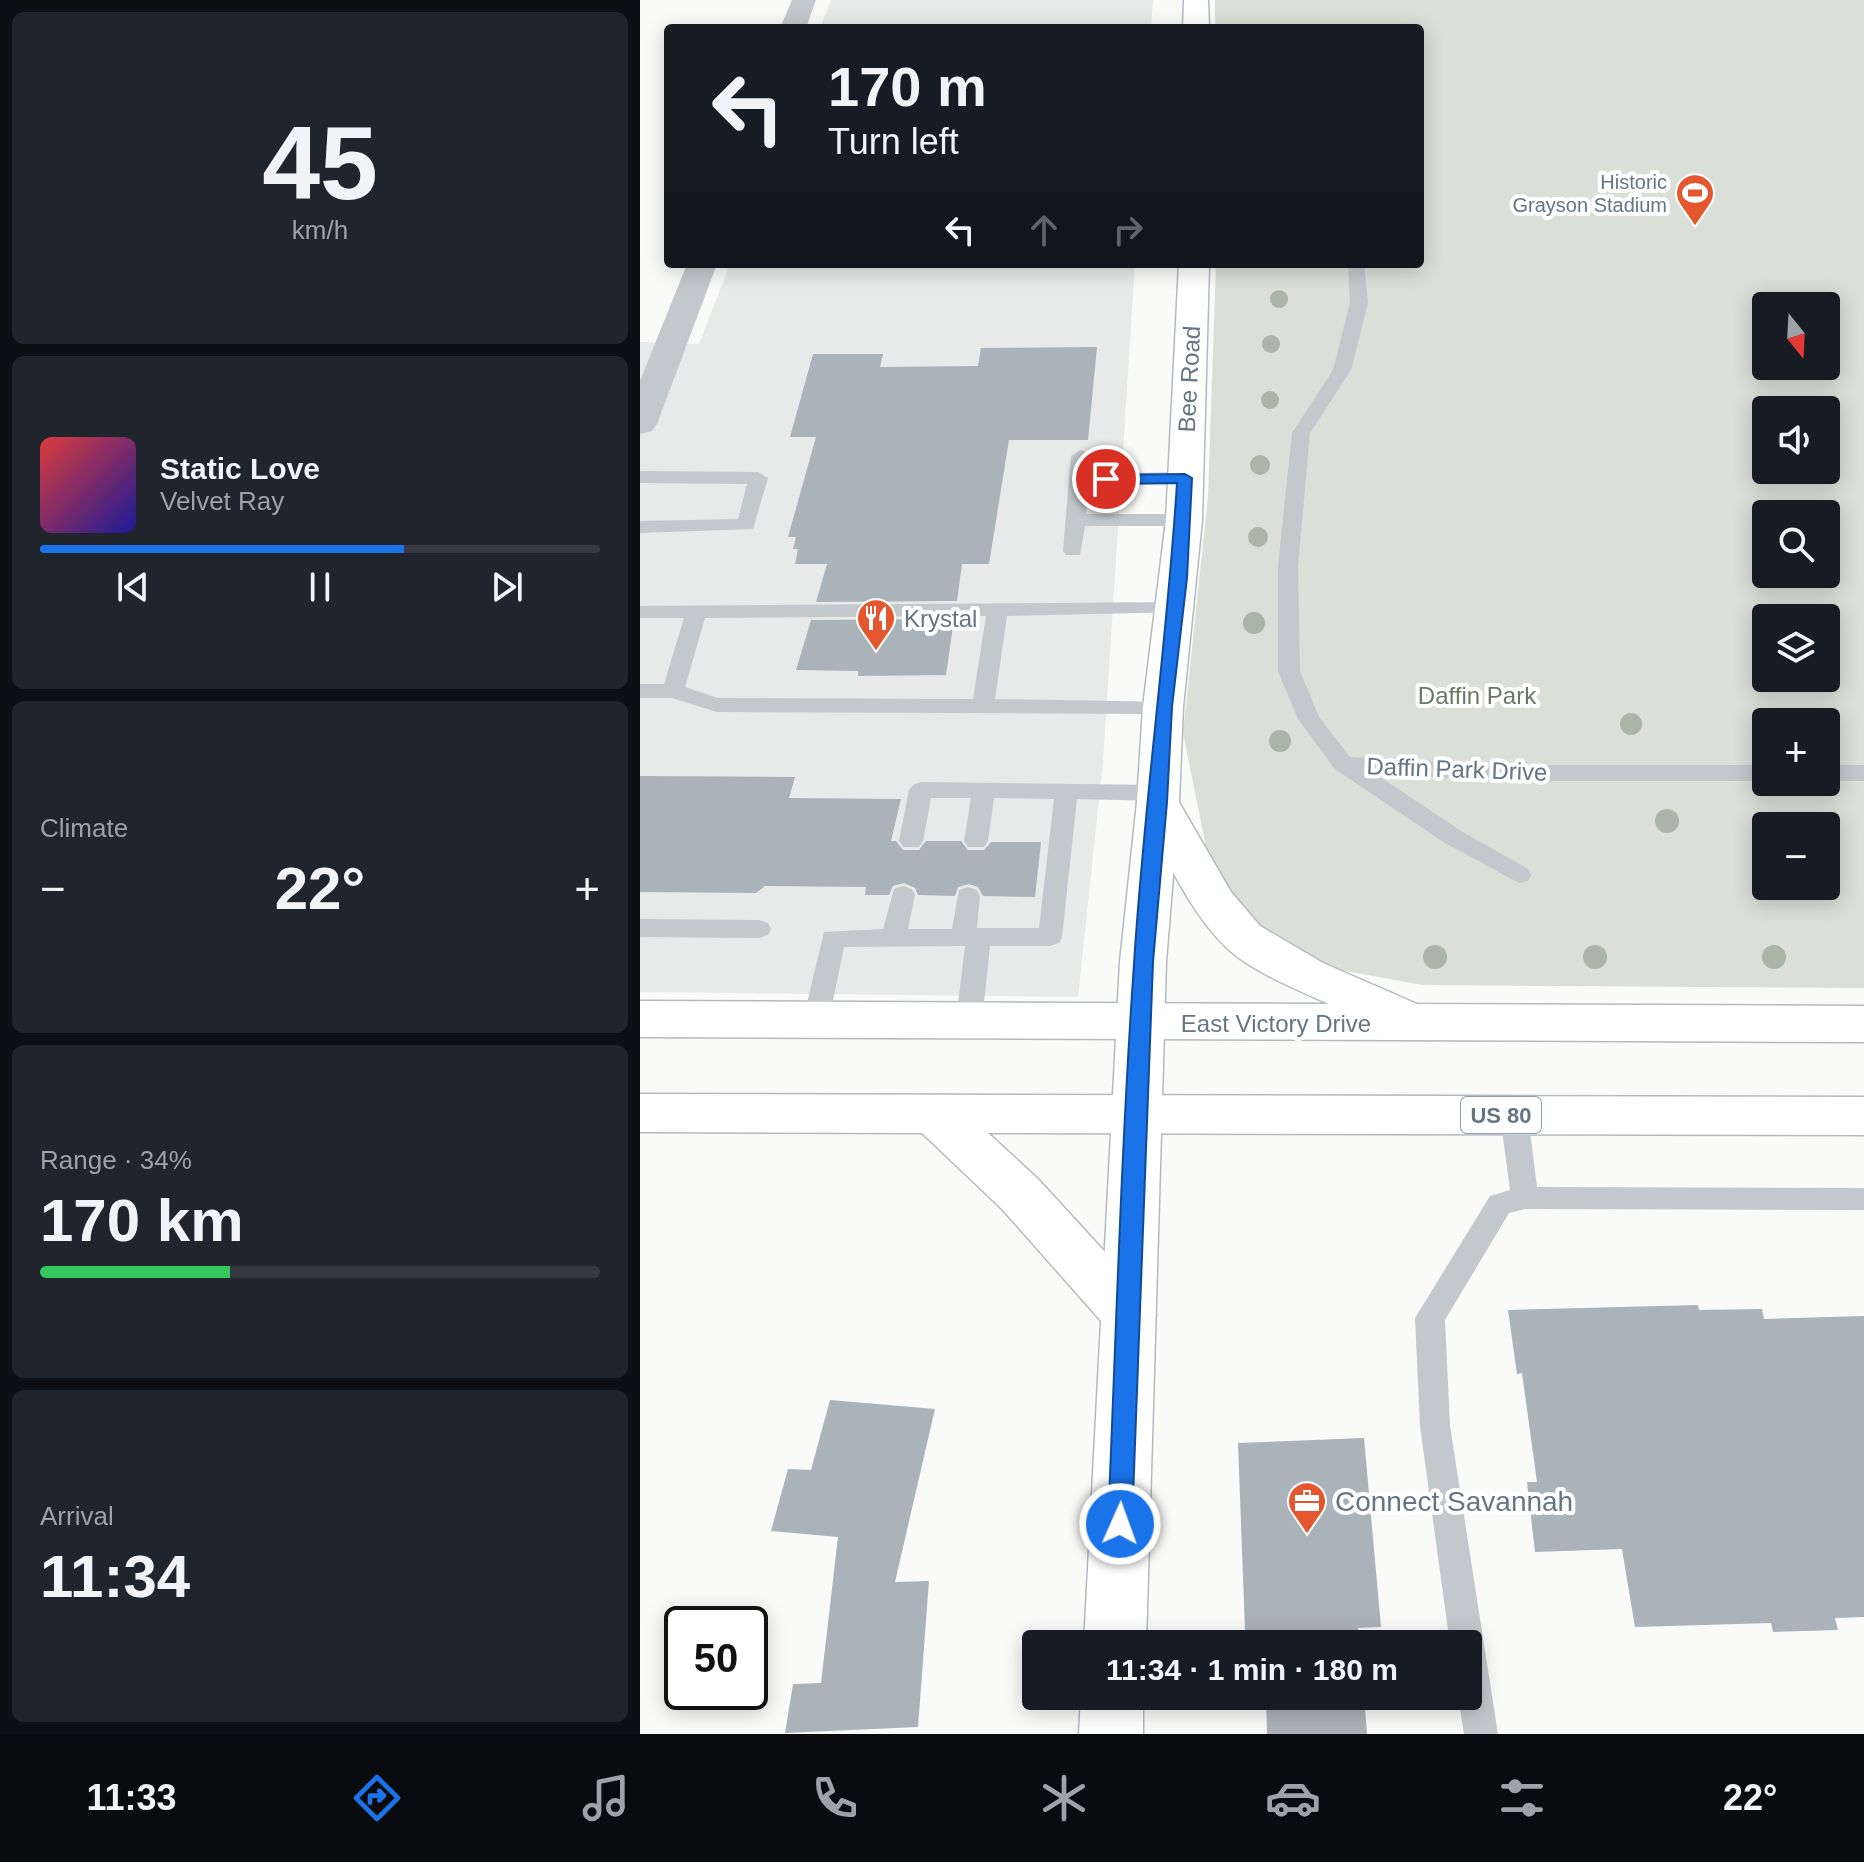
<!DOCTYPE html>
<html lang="en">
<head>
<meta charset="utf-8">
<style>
  body { margin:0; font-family:Arial,sans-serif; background:#20242c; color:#f1f3f6; height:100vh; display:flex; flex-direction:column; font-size:30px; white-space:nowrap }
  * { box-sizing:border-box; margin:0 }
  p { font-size:26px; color:#9ea1a6 }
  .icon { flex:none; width:44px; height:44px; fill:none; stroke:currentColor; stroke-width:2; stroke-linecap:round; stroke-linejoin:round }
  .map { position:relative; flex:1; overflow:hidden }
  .details { display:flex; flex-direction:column; gap:12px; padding:12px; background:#0d0f14; width:640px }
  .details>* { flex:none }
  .hud { position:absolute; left:24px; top:24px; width:760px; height:244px; border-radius:8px; box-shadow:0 4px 20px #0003; background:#171b24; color:#f1f3f6; overflow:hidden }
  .needle { width:52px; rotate:162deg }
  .buttons { position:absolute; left:1112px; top:292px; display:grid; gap:16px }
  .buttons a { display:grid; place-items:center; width:88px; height:88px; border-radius:8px; background:#171b24; box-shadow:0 4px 20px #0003; font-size:40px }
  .speed { position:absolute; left:24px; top:1606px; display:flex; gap:16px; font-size:40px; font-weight:700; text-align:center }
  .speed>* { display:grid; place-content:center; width:104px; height:104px; border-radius:50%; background:#171b24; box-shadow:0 4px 20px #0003; line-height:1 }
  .speed .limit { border:4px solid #111; border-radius:12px; background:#fff; color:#111 }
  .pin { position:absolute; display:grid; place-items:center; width:68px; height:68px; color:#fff; margin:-34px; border:4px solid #fff; border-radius:50%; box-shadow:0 2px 8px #0007 }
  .me { position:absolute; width:88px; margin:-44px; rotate:2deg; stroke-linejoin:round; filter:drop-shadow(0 0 6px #0008) }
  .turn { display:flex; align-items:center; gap:28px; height:168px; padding:0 32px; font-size:36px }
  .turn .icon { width:104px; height:104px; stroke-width:2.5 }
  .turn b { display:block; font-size:56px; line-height:68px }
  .lanes { display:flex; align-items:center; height:76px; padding:0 32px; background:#0003; justify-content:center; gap:40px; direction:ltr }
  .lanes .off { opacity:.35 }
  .big { font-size:60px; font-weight:600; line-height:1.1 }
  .details .tile { flex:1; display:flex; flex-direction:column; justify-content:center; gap:12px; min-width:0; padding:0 28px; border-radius:12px; background:#20242c }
  .details .dial { align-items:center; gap:0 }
  .dial b { font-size:104px; line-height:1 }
  .song { display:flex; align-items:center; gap:24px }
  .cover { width:96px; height:96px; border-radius:12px; background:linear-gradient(135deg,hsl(0 70% 55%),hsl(240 70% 35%)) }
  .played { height:8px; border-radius:4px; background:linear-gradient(90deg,#1a73e8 65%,#363941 65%) }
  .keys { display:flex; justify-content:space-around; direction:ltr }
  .heat { display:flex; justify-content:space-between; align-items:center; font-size:44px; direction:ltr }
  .charge { height:12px; border-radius:6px; background:linear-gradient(90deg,#34c759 34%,#363941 0) }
  .trip { position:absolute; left:382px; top:1630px; width:460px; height:80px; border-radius:8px; background:#171b24; box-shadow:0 4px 20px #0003; font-weight:600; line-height:80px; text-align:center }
  .menu { display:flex; height:128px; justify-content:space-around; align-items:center; background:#090b0e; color:#9ea1a6 }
  .menu .icon { width:56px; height:56px }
  .menu .current { color:#1a73e8 }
  .menu b { font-size:36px; color:#f1f3f6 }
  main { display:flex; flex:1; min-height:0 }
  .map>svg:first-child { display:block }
  .built { fill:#e8e9e9 }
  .green { fill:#dadfd7; fill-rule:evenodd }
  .building { fill:#aab3b9 }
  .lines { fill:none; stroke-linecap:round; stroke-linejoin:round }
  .secondary-casing { stroke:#b3babf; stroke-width:3 }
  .primary-casing { stroke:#b5babe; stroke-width:3 }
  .lane { fill:#c3c8cc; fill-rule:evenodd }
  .street { fill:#c3c8cc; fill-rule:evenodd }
  .secondary { fill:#fff; fill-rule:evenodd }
  .primary { fill:#fff; fill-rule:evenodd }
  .tree { fill:#aab4a7 }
  .route { fill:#1a73e8; stroke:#114b97; stroke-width:2 }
  .labels { text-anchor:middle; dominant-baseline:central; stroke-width:8; stroke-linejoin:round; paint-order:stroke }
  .far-poi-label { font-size:20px; fill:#657683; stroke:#fff; text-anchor:end }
  .shield { fill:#fff; stroke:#939fa8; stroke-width:2 }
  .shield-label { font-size:22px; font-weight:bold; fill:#657683 }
  .street-label { font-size:24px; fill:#657683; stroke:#fff }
  .poi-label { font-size:24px; fill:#657683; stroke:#fff; text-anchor:start }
  .park-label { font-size:24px; fill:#687a64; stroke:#fff }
  .near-poi-label { font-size:28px; fill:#657683; stroke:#fff; text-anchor:start }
</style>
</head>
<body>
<main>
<section class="details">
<div class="tile dial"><b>45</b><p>km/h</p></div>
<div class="tile">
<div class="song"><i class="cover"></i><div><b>Static Love</b><p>Velvet Ray</p></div></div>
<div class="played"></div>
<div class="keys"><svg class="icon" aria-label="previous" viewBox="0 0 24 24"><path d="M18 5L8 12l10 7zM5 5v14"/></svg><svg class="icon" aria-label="pause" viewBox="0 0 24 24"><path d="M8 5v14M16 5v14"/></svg><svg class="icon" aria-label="next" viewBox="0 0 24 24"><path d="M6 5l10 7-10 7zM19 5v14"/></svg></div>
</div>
<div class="tile"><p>Climate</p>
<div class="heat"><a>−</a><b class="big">22°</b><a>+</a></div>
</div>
<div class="tile"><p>Range · 34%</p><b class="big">170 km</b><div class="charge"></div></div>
<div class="tile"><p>Arrival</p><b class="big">11:34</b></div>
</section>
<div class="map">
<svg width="1224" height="1734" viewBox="0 0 1224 1734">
  <rect width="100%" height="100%" fill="#fafaf8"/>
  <path class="built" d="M191,0H513L511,28H180Z
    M90,264H495L463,762L438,997L0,992V342L59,344Z"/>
  <path class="green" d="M575,0H1224V988L782,985L690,968L616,928L570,867L543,733L568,497L576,264H780V28H575ZM1126,306H1186V366H1126ZM1126,410H1186V470H1126ZM1126,514H1186V574H1126ZM1126,618H1186V678H1126ZM1126,722H1186V782H1126ZM1126,826H1186V886H1126Z"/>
  <path class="building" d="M457,347L448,440H369L349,564H322L317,601L176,602L187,564H155L158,549H153L156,537H148L176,437H150L173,354H243L240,367L338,366L341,348Z
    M314,619L306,675L218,676V671L156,670L171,620Z
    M0,776L155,777L149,798L261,799L251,841H256L263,850H279L286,841H321L328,850H344L351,842H401L395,897L343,896L338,887L329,884L318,887L315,896L278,895L275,888L264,883L253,886L249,895H225L226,887L125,886L116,893L0,892Z
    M1058,1305L1059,1310L1122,1309L1124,1319L1224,1316V1617L1195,1618L1198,1630L1133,1632L1131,1623L995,1627L982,1549L895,1552L887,1482H897L882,1373L877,1374L868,1310Z
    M190,1400L295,1409L255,1582L289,1581L278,1727L145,1733L153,1684L181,1683L198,1537L131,1531L148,1469L171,1470Z
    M724,1438L741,1627L718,1628L720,1644H623V1630L605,1631L598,1443Z
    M626,1696H724L727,1734H627Z"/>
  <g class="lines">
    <g class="secondary-casing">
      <path id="secondary" d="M544,0H568L569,28H543Z
        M539,264H569L562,520L543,707L539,802L526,962L506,1644H444L480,962L497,802L503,707L526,520Z
        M441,1696H503V1734H439Z"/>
    </g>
    <g class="primary-casing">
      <path id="primary" d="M518,788L533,792L591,892L620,926L683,963L777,1004L1224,1006V1042L0,1037V1001L689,1004C660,991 609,970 587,948C547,910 523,850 497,802L503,792Z
        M0,1094L1224,1097V1135L348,1133L398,1179L508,1299L516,1315L508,1331L489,1338L470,1331L362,1209L282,1133L0,1132Z"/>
    </g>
    <path class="lane" d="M708,264H724L728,302L711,370L670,433L658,566L660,671L679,717L710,757L859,765H1126V781H859L734,773L821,831L888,869L891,875L888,881L879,883L805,843L695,769L658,719L638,671V566L652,433L693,370L710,302Z
      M441,450L451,456L449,474L545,472L555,478L545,484L448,486L446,514H544L554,520L544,526H445L440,555H426L423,551L431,456Z
      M0,471L118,472L128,478L113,529L0,533V521L98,519L107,484L0,483Z
      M536,602L546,608L543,612L367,616L355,699L531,702L534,707L531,712L523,714L77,712L32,698H0V684H24L44,618H0V606ZM346,616L333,699L78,698L45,687L65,618Z
      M1186,765H1224V781H1186Z
      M281,782L519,785L527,788L531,793L527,798L519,801L437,799L422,937L419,943L410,946H350L342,1021L338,1028L329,1031L320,1028L316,1021L325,946H321L204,947L189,1020L185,1027L176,1030L167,1027L163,1020L184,932L243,929L254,889L263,886L272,889L275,895L268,929H312L319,890L328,887L337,890L340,896L337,928H399L414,799L354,798L348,841L344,847H328L324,841L331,798H291L283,841L279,847H263L259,841L269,790L273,785Z
      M0,919L119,920L128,923L131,929L128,935L119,938L0,937Z
      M874,1104L884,1108L888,1115L897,1187L1224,1188V1210L885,1209L869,1213L805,1320L810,1426L858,1734H824L818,1696H828V1644H810L780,1426L775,1318L850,1196L870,1190L860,1115L864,1108Z"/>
    <path class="street" d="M152,0H176L166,28H140Z
      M47,264H77L17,424L12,431L0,434V381Z"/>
    <use href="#secondary" class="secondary"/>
    <use href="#primary" class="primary"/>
  </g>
  <g class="tree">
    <circle cx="639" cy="299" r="9"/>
    <circle cx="631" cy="344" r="9"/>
    <circle cx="630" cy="400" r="9"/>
    <circle cx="620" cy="465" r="10"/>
    <circle cx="618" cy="537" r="10"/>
    <circle cx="614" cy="623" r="11"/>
    <circle cx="991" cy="724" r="11"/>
    <circle cx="640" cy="741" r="11"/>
    <circle cx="1027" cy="821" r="12"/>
    <circle cx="795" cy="957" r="12"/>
    <circle cx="955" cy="957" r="12"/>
    <circle cx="1134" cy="957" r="12"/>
  </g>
  <path class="route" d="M545,474L552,478L547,578L532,707L527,802L513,962L492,1524L488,1532L480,1536L471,1532L468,1524C476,1338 481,1150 494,964C504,803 527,643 537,483L466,484L458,479L466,475Z"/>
  <defs>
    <g id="stadium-pin" transform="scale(2)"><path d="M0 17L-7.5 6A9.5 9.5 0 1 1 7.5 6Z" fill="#e4572e" stroke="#fff"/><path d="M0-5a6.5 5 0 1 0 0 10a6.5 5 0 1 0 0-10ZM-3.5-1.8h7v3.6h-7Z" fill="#fff"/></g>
    <g id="restaurant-pin" transform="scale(2)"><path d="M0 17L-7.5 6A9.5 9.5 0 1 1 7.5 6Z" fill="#e4572e" stroke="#fff"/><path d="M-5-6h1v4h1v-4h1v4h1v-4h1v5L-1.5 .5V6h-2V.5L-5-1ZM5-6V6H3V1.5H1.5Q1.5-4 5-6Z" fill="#fff"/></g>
    <g id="office-pin" transform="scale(2)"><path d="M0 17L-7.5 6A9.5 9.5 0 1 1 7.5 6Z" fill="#e4572e" stroke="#fff"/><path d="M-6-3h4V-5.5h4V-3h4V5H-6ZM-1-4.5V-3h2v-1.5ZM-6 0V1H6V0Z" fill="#fff"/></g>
  </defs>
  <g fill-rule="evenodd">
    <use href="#stadium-pin" x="1055" y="193"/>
    <use href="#restaurant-pin" x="236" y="618"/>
    <use href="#office-pin" x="667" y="1501"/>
  </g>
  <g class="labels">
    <g class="far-poi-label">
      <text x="1027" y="182">Historic<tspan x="1027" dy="23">Grayson Stadium</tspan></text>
    </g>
    <rect class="shield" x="821" y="1097" width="80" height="36" rx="6"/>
    <g class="shield-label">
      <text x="861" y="1115">US 80</text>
    </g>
    <g class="street-label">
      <text transform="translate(549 379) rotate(-87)">Bee Road</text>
      <text transform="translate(817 769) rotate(2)">Daffin Park Drive</text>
      <text x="636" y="1023">East Victory Drive</text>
    </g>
    <g class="poi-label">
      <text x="264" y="618">Krystal</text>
    </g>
    <g class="park-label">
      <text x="837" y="695">Daffin Park</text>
    </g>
    <g class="near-poi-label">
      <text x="695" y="1501">Connect Savannah</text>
    </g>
  </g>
</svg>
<div class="buttons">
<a><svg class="needle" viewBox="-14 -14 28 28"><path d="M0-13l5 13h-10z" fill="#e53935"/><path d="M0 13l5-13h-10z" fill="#9ea1a6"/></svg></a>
<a><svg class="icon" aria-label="sound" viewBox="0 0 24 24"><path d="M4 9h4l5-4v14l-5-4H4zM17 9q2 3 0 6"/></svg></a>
<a><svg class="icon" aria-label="search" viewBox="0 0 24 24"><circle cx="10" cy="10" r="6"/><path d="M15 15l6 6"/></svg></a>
<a><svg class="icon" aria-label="layers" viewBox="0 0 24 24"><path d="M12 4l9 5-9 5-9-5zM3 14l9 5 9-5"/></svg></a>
<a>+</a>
<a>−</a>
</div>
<div class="speed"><div class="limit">50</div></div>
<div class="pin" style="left:466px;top:479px;background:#d93025"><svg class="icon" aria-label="arrive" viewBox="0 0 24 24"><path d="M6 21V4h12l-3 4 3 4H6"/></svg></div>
<svg class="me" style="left:480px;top:1524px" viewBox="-20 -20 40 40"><circle r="17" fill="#1a73e8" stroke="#fff" stroke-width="3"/><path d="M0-11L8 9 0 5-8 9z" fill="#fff"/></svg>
<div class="trip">11:34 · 1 min · 180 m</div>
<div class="hud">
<div class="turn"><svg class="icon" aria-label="left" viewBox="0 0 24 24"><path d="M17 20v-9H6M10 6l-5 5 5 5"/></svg><div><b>170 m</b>Turn left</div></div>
<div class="lanes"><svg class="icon" aria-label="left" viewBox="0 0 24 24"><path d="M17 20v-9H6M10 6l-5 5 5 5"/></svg><svg class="icon off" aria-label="ahead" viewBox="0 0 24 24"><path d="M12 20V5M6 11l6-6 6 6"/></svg><svg class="icon off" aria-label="right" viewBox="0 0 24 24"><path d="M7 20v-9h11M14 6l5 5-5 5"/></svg></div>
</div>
</div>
</main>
<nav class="menu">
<b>11:33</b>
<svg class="icon current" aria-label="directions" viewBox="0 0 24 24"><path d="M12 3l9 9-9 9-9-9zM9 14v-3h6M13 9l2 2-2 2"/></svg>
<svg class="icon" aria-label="music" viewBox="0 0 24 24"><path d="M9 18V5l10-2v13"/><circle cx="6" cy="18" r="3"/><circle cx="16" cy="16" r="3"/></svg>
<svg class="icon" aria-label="phone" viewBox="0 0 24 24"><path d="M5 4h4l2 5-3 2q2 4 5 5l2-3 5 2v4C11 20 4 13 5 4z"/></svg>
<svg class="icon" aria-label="climate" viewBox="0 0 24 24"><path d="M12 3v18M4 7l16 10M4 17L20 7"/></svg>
<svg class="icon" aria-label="car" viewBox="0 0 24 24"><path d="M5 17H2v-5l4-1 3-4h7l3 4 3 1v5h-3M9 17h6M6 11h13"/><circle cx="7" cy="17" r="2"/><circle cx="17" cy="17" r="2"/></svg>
<svg class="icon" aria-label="filters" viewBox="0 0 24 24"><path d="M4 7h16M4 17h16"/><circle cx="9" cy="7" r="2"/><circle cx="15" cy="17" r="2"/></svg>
<b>22°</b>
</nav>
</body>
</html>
